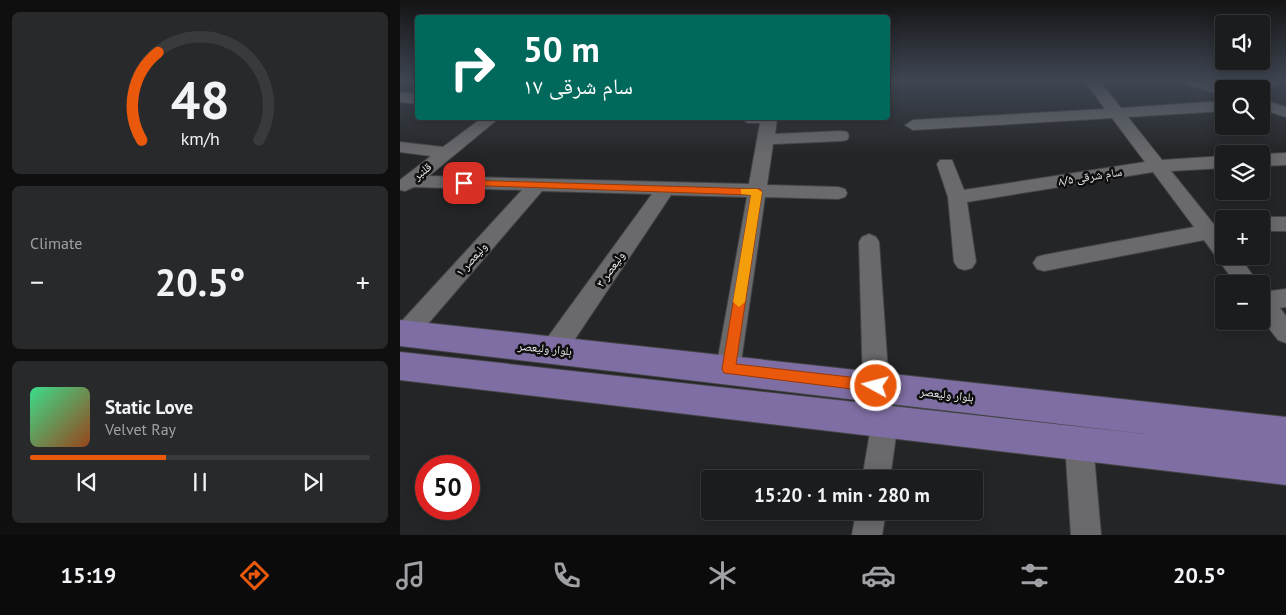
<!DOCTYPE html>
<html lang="en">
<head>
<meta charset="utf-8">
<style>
  body { margin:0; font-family:"PT Sans","Noto Naskh Arabic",sans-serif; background:#28292a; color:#f1f3f6; height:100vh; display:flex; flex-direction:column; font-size:19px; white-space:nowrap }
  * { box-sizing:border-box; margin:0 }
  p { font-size:16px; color:#a0a1a4 }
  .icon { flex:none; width:28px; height:28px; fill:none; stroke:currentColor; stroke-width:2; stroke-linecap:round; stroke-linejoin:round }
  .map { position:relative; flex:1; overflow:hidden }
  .panel { display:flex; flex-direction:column; gap:12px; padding:12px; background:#0f0f10; width:400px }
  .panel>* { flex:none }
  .hud { position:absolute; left:15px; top:15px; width:475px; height:105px; border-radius:5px; box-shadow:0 2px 12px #0003,0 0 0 1px #393a3b; background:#00695c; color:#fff; overflow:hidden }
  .fabs { position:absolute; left:815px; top:15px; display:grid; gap:10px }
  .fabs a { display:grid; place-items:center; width:55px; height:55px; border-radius:5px; background:#1b1c1d; box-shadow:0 2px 12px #0003,0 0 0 1px #393a3b; font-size:25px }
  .speed { position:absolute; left:15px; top:455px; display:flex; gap:10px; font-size:25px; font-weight:700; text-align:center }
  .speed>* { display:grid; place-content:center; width:65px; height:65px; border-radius:50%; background:#1b1c1d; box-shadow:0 2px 12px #0003,0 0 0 1px #393a3b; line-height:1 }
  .speed .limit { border:8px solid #d22; background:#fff; color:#111 }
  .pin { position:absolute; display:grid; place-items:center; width:42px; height:42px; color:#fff; margin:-21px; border-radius:10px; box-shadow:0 2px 8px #0006 }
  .me { position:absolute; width:55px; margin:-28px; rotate:277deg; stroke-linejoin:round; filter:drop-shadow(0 0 4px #0008) }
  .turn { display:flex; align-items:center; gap:18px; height:105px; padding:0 25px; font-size:22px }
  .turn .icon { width:65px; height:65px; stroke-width:2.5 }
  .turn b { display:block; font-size:35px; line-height:42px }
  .big { font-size:38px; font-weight:700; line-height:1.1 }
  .panel .tile { flex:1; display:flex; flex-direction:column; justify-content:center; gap:8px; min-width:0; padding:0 18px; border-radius:8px; background:#28292a }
  .panel .dial { align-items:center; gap:0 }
  .dial svg { height:130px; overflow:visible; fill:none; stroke:#393a3b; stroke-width:7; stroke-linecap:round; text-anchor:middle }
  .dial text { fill:#f1f3f6; stroke:none }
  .song { display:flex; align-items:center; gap:15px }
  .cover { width:60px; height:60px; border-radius:8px; background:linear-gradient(135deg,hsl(150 70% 55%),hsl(20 70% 35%)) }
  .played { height:5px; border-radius:2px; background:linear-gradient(90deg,#ea580c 40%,#393a3b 40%) }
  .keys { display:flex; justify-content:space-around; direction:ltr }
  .heat { display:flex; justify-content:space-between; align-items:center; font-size:28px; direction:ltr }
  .trip { position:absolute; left:301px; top:470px; width:282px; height:50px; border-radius:5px; background:#1b1c1d; box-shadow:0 2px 12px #0003,0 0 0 1px #393a3b; font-weight:700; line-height:50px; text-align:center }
  .menu { display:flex; height:80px; justify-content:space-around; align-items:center; background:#0b0b0c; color:#a0a1a4 }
  .menu .icon { width:35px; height:35px }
  .menu .active { color:#ea580c }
  .menu b { font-size:22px; color:#f1f3f6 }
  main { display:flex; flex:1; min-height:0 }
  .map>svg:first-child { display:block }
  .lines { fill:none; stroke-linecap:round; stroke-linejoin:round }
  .minor-casing { stroke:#434446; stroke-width:2 }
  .major-casing { stroke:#434446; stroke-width:2 }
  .minor { fill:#6a6a6d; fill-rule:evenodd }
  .major { fill:#7f6ea3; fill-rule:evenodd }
  .route { fill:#ea580c; stroke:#983908 }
  .slow { fill:#f59e0b }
  .labels { text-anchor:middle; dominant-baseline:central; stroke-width:5; stroke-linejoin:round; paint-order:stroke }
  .street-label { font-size:12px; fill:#ededef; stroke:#0e0e0f }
</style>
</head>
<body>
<main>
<section class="panel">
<div class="tile dial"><svg viewBox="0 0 100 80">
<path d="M14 69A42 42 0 1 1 86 69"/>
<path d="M14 69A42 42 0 0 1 24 15" stroke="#ea580c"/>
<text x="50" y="56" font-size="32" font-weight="700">48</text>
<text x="50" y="72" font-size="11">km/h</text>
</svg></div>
<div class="tile"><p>Climate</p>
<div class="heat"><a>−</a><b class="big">20.5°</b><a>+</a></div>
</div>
<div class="tile">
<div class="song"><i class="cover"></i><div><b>Static Love</b><p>Velvet Ray</p></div></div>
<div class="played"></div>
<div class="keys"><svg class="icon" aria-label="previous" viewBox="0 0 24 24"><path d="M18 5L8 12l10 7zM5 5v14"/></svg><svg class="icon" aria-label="pause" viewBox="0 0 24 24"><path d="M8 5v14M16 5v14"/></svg><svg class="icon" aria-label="next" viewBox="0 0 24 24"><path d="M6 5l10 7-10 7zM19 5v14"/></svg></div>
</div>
</section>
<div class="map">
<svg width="886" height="535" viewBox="0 0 886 535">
  <rect width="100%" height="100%" fill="#242527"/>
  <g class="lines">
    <g class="minor-casing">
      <path id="minor" d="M684,80H699L721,108L824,101V111L728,117L762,160L824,156V168L771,171L824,237V256H839L859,284H836L804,240L644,271L637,269L633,263L637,257L644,255L794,227L753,172L567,202L576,262L572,268L565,270L558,268L554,262L548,197L537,164L540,160H552L564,190L745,162L712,118L513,130L505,125L513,120L705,109Z
        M780,80H803L829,89H824V96L782,83Z
        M865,80H883L861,93V89H854Z
        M0,92L18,94V104L0,102Z
        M861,99L886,107V117L861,109Z
        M82,118H99L29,176L349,184L360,123H348L340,118H377L375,134L441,131L447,132L449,136L447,140L441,141L373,144L367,185L438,187L445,189L447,193L445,197L438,199L365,197L340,369L337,377L328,380L319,377L316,369L347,197L271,195L163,357L154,360L145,357L142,349L145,341L252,194L142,191L14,340L6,343L0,341V323L122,190L14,187L5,191L0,190V180L31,156L0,152V142L43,147Z
        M886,153V165L861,166V154Z
        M861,217H886V231H861V219H855Z
        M469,234L476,237L479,242L489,386L485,394L476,398L467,394L463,386L459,242L462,237Z
        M886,289V307L880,308L886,316V343L878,340L861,318V292Z
        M485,408L494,412L498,421L490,479H462L472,421L476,412Z
        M679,429L689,433L693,443L701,535H671L665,443L669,433Z
        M456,511H486L482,535H452Z"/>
    </g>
    <g class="major-casing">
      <path id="major" d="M0,320L886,417V485L0,380V352L745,434L0,346Z"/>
    </g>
    <use href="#minor" class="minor"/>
    <use href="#major" class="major"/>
  </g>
  <linearGradient id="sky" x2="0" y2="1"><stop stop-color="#141415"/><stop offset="0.52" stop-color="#3f4652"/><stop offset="1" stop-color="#3f4652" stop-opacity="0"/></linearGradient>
  <rect width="886" height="155" fill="url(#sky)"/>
  <path class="route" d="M64,180L360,189L362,192L336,364L476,380L481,382L483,386L481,390L476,392L324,373L322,369L351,195L60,185V181Z"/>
  <path class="slow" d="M341,189H357L362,192L345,302L339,307L333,302L351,195L341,194Z"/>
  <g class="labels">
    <g class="street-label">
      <text transform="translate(22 171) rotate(-38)">قلنبر</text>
      <text transform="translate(690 176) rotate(-9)">سام شرقی ۸/۵</text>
      <text transform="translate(71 259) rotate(-49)">ولیعصر ۱</text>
      <text transform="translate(210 269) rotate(-55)">ولیعصر ۳</text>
      <text transform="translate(145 348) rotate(6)">بلوار ولیعصر</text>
      <text transform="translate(547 394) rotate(7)">بلوار ولیعصر</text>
    </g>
  </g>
</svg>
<div class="fabs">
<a><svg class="icon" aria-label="sound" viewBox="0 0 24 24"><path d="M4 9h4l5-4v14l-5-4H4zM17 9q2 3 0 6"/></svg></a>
<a><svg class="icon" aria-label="search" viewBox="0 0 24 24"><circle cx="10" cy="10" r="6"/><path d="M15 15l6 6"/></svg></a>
<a><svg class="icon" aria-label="layers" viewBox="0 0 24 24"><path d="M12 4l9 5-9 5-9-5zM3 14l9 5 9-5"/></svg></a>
<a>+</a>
<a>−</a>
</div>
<div class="speed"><div class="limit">50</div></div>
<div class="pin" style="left:64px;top:183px;background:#d93025"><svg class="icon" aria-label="arrive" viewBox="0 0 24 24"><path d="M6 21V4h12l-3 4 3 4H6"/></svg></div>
<svg class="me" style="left:476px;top:386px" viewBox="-20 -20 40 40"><circle r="17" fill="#ea580c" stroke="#fff" stroke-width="3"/><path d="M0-11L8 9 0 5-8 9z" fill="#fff"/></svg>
<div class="trip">15:20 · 1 min · 280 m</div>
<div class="hud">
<div class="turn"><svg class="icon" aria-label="right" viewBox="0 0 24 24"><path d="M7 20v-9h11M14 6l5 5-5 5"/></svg><div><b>50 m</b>سام شرقی ۱۷</div></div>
</div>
</div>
</main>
<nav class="menu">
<b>15:19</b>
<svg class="icon active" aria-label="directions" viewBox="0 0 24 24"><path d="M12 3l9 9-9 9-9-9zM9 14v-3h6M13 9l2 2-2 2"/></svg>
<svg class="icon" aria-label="music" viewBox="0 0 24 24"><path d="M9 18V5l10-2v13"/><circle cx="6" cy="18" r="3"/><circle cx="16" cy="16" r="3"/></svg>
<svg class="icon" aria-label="phone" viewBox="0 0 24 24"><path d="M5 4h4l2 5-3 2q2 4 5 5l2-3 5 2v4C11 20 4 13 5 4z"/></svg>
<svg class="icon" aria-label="climate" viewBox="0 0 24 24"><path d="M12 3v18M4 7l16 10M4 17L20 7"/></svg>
<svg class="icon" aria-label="car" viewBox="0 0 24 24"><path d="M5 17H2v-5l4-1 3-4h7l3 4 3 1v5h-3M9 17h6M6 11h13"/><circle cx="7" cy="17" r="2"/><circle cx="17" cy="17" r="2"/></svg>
<svg class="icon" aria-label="filters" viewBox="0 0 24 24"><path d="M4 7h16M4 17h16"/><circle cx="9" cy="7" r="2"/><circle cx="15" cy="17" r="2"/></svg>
<b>20.5°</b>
</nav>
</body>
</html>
